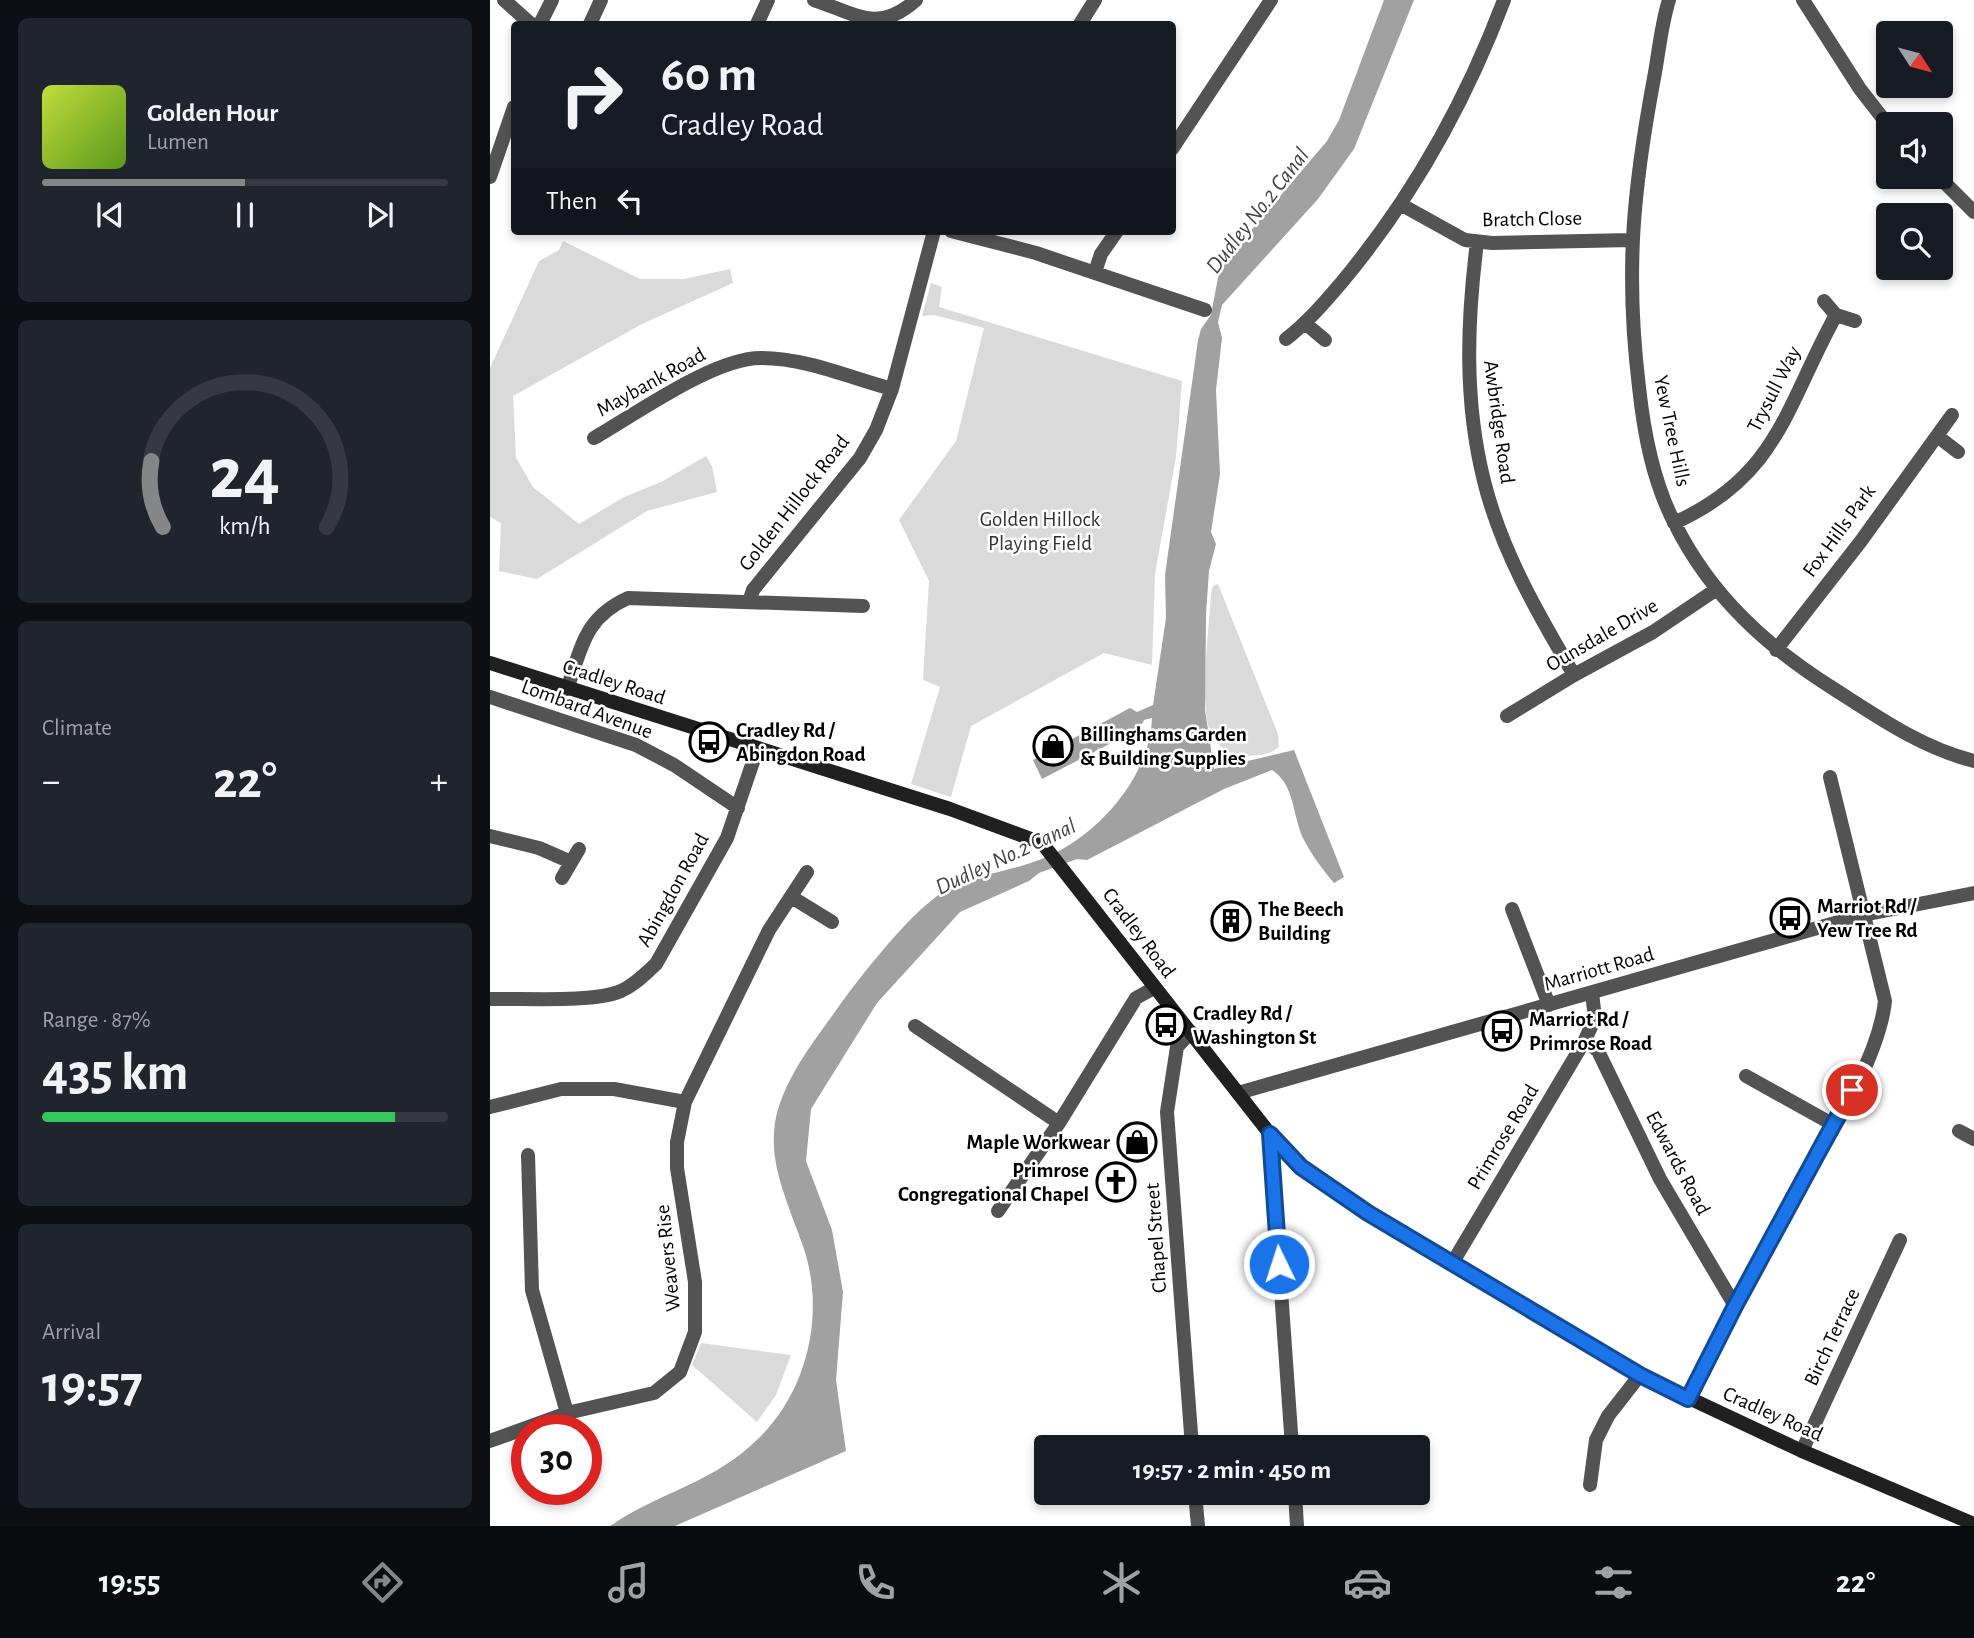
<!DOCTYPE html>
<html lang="en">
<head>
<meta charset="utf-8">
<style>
  body { margin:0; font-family:"Alegreya Sans",sans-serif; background:#20242c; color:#f1f3f6; height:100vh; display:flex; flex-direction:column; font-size:26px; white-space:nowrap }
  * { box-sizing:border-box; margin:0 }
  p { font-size:23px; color:#9ea1a6 }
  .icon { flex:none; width:38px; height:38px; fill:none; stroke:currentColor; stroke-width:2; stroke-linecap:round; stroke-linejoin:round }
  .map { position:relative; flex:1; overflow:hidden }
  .details { display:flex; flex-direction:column; gap:18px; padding:18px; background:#0d0f14; width:490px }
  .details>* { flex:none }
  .hud { position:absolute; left:21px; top:21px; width:665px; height:214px; border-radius:7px; box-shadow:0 4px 10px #0003; background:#171b24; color:#f1f3f6; overflow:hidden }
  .needle { width:46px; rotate:126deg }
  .controls { position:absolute; left:1386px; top:21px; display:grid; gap:14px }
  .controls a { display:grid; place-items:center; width:77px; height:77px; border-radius:7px; background:#171b24; box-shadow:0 4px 10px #0003; font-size:35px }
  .speed { position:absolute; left:21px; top:1414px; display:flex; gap:14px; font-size:35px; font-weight:700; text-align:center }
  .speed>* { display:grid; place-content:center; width:91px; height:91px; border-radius:50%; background:#171b24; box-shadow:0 4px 10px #0003; line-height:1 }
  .speed .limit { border:10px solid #d22; background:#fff; color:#111 }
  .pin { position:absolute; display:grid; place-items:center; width:60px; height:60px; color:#fff; margin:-30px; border:4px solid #fff; border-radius:50%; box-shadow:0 2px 7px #0007 }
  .me { position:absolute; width:77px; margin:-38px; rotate:356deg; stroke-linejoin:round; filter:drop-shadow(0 0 5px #0008) }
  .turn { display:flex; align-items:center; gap:24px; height:147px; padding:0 35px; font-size:32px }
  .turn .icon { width:91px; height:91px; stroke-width:2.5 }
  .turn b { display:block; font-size:49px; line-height:60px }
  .then { display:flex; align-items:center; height:66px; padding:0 35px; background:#0003; gap:14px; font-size:26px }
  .big { font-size:52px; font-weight:700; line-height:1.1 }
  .details .card { flex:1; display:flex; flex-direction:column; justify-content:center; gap:10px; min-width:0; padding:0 24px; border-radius:10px; background:#20242c }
  .details .dial { align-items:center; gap:0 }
  .dial svg { height:182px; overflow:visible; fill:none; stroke:#363941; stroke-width:7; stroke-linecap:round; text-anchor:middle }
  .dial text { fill:#f1f3f6; stroke:none }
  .song { display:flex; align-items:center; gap:21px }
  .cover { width:84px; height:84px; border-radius:10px; background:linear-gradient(135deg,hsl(70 70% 55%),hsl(90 70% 35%)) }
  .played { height:7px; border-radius:4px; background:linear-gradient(90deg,#858687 50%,#363941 50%) }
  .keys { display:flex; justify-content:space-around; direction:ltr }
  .heat { display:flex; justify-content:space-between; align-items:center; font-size:38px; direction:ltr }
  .charge { height:10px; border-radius:5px; background:linear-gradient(90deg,#34c759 87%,#363941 0) }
  .trip { position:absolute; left:544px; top:1435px; width:396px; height:70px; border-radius:7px; background:#171b24; box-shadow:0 4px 10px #0003; font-weight:700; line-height:70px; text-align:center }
  .menu { display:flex; height:112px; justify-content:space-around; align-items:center; background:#090b0e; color:#9ea1a6 }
  .menu .icon { width:49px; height:49px }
  .menu .active { color:#858687 }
  .menu b { font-size:32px; color:#f1f3f6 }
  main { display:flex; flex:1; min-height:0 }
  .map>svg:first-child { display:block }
  .green { fill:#dadada }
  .water { fill:#a1a1a1 }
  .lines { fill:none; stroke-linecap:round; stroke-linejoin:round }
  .minor { stroke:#535353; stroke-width:14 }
  .tertiary { stroke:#535353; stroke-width:14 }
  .secondary { stroke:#202020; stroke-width:14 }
  .route-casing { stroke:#114b97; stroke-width:18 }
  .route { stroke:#1a73e8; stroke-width:12 }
  .labels { text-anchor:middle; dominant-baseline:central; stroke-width:5; stroke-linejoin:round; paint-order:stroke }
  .street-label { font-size:21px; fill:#000; stroke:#fff }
  .park-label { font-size:21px; fill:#313131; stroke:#fff }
  .poi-label { font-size:21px; font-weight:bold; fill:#000; stroke:#fff; text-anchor:start }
  .water-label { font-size:23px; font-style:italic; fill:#424242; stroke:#fff }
</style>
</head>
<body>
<main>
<section class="details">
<div class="card">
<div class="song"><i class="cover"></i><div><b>Golden Hour</b><p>Lumen</p></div></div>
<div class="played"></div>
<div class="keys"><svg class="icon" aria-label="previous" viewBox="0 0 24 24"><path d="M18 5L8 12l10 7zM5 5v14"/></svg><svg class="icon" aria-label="pause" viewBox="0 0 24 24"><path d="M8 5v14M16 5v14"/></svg><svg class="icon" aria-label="next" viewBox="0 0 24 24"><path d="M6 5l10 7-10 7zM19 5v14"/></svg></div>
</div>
<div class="card dial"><svg viewBox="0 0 100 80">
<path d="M14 69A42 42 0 1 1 86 69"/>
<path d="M14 69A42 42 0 0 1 9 40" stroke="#858687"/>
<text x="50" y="56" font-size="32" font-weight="700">24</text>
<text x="50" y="72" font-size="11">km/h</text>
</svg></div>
<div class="card"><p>Climate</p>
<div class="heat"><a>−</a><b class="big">22°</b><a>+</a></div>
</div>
<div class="card"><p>Range · 87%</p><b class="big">435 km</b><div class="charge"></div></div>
<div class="card"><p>Arrival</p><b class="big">19:57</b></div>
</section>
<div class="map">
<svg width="1484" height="1526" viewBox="0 0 1484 1526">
  <rect width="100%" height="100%" fill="#fff"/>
  <path class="green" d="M73,241L150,279H194L240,269L243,283L152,324L23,396L26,458L43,487L89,524L134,497L171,482L216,456L222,466L227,492L157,511L47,579L9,571L11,523L0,517V368L49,261L69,250Z
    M441,283L452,287L449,307L692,381L686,457L665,574L662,665L614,653L481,726L461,797L421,784L450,687L433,680L439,581L409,520L466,441L494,328L444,315L432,316Z
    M728,584L788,734L789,747C780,755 772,754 760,756C744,759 724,745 719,729C710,696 719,630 721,594L723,586Z
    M211,1343L301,1355L286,1395L267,1422L202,1365Z"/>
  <path class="water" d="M894,0H924L864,149L828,199L732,305L728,322L732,338L726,390L730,474L721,532L726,544L719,571L716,614L715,710L724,769L804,750L854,877L844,883C832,869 821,854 813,838C802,814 805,785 782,770L734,789L597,860L587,859L549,873L539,881L470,912L387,1003L321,1109L316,1161L342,1230L353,1292L346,1380L356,1451L185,1526H120C171,1491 223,1484 270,1437C318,1389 335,1313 314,1249C302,1213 281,1171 284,1133C286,1091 318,1049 342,1016C365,983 411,924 442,900C473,875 513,874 549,860C604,840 660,779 662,718L654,720L650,728L552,779L543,760L640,708L647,712L663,705L676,618L675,575L708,340L711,329L721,315L730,267L837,141L849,120Z"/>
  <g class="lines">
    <path class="minor" d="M324,0C366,14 388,34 426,0
      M1179,0C1171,25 1169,52 1164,78C1143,190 1135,273 1149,387C1154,434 1163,482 1185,524C1221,596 1277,647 1344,689C1389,718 1432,748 1484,761
      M1313,0L1370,89L1398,125
      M100,24L111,0
      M267,24L278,0
      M590,24L605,0
      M682,149L781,0
      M1449,177L1484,212
      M910,204L975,240L1002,243L1141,240
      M461,231L546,253L715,310
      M987,242C977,322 974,401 994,481C1011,550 1048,614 1084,675
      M605,272L611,254L627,231
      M1334,301L1346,315L1365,321
      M816,324L835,340
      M796,339C818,322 834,303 852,282C921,199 976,101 1014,0
      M1447,436L1468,452
      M104,438C146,414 225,357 272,358C315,358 361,378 402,389
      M1184,523C1289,476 1296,405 1346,315
      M259,602L263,590L370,458L386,430L402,389L444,231
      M1286,650L1371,541L1462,415
      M77,689C92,647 94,618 138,598L373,606
      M0,697L146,745L184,765L248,808
      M1017,716L1084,675L1163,632L1227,589
      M0,836L49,848L81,862
      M72,878L89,849
      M303,898L342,922
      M1022,909L1059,1005
      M0,999C33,998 103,1003 131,991C145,985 156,973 166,964L237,838L267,750
      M425,1026L569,1123
      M701,1032L687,1047L677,1112L702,1447
      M1095,1040L1108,1051L1170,1179L1245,1306
      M1256,1076L1344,1125
      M0,1107L71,1089H124L195,1102
      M1469,1131L1484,1139
      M780,1134L802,1447
      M38,1155L42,1290L77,1413
      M508,1211L569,1123L646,998L664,988
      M963,1262L1095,1040L1105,1018L1102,993
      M1198,1399C1234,1327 1272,1256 1311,1185C1340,1134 1389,1058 1395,1001L1340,777
      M0,1441L77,1413L164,1393L190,1372L205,1332V1282L187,1168V1142L195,1102L279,930L317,872
      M1312,1451L1410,1240
      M1100,1485L1106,1440L1118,1416L1150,1375
      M705,1493L708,1526
      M805,1493L807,1526"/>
    <path class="tertiary" d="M14,0L41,24
      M50,24L62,0
      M0,177L24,107
      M748,1093L1373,915L1484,893"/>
    <path class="secondary" d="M0,663L460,809L552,843L780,1134L811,1167L878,1213L1150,1375L1312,1451L1484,1524"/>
  </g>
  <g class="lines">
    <g class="route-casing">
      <path id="route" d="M789,1264L780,1134L811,1167L878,1213L1150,1375L1198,1399L1245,1306L1362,1090"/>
    </g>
    <use href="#route" class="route"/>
  </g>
  <defs>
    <g id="bus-ring" transform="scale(2.0125)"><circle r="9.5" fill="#fff" stroke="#000" stroke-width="1.5"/><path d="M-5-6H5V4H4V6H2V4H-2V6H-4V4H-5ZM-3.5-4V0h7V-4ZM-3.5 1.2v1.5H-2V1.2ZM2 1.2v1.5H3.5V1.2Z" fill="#000"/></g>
    <g id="shop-ring" transform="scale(2.0125)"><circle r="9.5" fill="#fff" stroke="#000" stroke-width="1.5"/><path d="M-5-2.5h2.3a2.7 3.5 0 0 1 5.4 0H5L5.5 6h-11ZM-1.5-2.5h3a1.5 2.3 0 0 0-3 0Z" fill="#000"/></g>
    <g id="building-ring" transform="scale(2.0125)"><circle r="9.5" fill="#fff" stroke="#000" stroke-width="1.5"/><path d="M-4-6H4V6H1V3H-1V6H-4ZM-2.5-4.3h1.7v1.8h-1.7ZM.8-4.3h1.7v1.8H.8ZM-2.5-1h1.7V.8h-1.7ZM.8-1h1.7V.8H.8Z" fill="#000"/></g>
    <g id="church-ring" transform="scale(2.0125)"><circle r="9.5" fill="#fff" stroke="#000" stroke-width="1.5"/><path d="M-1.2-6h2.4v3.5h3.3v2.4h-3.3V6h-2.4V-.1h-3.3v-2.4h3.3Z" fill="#000"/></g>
  </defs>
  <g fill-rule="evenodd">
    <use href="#bus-ring" x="219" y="742"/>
    <use href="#shop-ring" x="563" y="746"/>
    <use href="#bus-ring" x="1300" y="918"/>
    <use href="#building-ring" x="741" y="921"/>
    <use href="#bus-ring" x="676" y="1025"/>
    <use href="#bus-ring" x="1012" y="1031"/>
    <use href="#shop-ring" x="647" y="1142"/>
    <use href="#church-ring" x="626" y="1182"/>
  </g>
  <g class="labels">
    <g class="street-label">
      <text transform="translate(1042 219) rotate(-1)">Bratch Close</text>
      <text transform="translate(161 382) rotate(-29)">Maybank Road</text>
      <text transform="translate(1284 389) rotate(-63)">Trysull Way</text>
      <text transform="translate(1009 422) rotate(82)">Awbridge Road</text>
      <text transform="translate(1182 431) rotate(78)">Yew Tree Hills</text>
      <text transform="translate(304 503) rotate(-52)">Golden Hillock Road</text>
      <text transform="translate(1349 531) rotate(-54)">Fox Hills Park</text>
      <text transform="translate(1112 635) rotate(-30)">Ounsdale Drive</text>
      <text transform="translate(124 682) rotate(18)">Cradley Road</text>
      <text transform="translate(97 709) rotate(20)">Lombard Avenue</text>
      <text transform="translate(183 890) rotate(-61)">Abingdon Road</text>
      <text transform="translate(649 933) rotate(53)">Cradley Road</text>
      <text transform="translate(1109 969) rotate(-16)">Marriott Road</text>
      <text transform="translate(1013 1137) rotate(-59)">Primrose Road</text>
      <text transform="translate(1188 1163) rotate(62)">Edwards Road</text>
      <text transform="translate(666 1238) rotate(-94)">Chapel Street</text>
      <text transform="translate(178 1258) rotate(-96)">Weavers Rise</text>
      <text transform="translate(1342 1337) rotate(-65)">Birch Terrace</text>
      <text transform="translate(1283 1414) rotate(24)">Cradley Road</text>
    </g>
    <g class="park-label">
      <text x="550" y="519">Golden Hillock<tspan x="550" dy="24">Playing Field</tspan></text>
    </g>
    <g class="poi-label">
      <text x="246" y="730">Cradley Rd /<tspan x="246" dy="24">Abingdon Road</tspan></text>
      <text x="590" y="734">Billinghams Garden<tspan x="590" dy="24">&amp; Building Supplies</tspan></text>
      <text x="1327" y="906">Marriot Rd /<tspan x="1327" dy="24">Yew Tree Rd</tspan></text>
      <text x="768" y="909">The Beech<tspan x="768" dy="24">Building</tspan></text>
      <text x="703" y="1013">Cradley Rd /<tspan x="703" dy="24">Washington St</tspan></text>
      <text x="1039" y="1019">Marriot Rd /<tspan x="1039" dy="24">Primrose Road</tspan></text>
      <text x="620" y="1142" text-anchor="end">Maple Workwear</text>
      <text x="599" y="1170" text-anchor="end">Primrose<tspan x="599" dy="24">Congregational Chapel</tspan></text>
    </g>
    <g class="water-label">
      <text transform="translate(768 211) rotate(-52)">Dudley No.2 Canal</text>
      <text transform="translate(516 857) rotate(-25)">Dudley No.2 Canal</text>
    </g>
  </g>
</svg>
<div class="controls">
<a><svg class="needle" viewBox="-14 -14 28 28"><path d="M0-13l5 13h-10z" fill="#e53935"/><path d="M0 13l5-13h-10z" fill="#9ea1a6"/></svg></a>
<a><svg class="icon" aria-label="sound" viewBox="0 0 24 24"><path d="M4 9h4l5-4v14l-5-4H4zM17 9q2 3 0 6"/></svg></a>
<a><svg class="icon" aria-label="search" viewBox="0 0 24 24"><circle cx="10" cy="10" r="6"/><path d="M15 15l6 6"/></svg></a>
</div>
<div class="speed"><div class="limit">30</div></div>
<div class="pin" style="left:1362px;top:1090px;background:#d93025"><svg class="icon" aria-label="arrive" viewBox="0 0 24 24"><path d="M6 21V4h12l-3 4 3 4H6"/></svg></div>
<svg class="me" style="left:789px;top:1264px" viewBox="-20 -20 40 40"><circle r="17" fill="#1a73e8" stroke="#fff" stroke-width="3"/><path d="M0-11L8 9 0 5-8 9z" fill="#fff"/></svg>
<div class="trip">19:57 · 2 min · 450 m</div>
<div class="hud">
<div class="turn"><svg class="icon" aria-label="right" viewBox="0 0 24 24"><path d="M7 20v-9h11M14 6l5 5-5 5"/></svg><div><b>60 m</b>Cradley Road</div></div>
<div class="then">Then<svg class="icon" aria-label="left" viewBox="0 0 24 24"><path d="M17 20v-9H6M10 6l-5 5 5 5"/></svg></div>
</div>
</div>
</main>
<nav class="menu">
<b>19:55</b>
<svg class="icon active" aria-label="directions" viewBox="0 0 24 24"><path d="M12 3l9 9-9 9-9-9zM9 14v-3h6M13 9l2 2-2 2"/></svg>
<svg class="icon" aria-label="music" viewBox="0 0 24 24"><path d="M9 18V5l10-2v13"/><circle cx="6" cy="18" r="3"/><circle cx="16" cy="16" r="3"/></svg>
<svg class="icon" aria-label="phone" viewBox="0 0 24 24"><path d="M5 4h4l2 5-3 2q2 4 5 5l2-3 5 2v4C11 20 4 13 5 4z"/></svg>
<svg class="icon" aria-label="climate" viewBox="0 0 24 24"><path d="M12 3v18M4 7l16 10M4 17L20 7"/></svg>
<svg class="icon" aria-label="car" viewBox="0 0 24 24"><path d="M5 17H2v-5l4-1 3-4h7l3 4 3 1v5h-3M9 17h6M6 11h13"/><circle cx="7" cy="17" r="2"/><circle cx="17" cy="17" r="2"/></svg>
<svg class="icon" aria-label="filters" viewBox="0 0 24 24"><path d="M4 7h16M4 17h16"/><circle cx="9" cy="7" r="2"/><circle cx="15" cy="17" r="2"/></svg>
<b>22°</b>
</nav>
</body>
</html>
